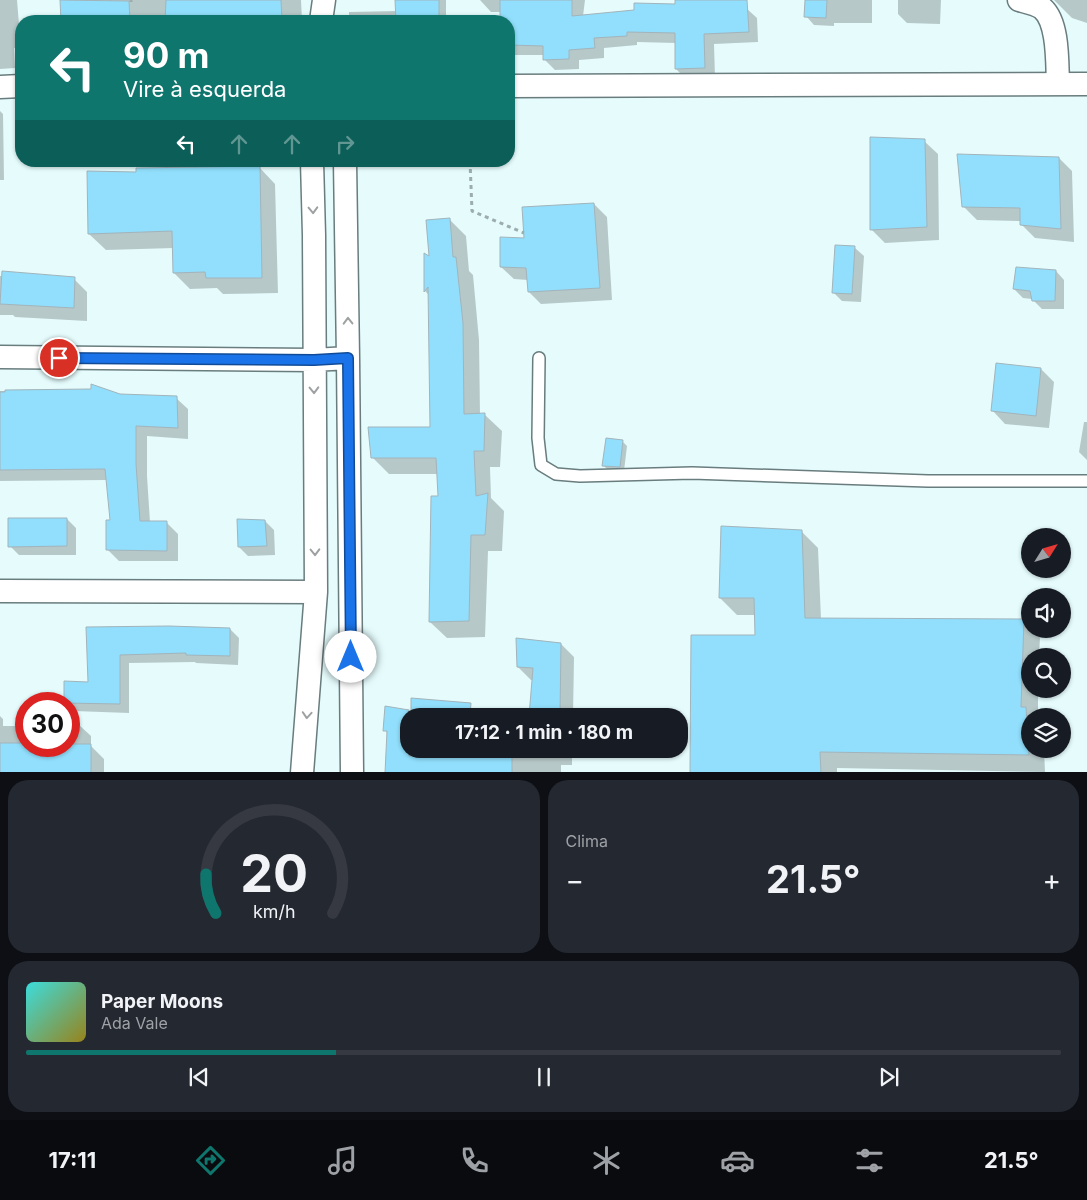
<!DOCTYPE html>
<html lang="pt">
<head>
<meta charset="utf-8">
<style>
  body { margin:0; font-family:Inter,sans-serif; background:#242831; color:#f1f3f6; height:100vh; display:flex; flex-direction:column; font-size:19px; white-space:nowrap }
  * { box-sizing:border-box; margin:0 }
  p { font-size:16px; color:#9ea1a6 }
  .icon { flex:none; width:28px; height:28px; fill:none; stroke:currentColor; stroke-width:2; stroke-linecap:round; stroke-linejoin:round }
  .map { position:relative; height:772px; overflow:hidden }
  .drawer { display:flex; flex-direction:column; gap:8px; padding:8px; background:#0d0f14; flex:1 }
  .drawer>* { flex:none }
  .banner { position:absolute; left:15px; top:15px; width:500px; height:152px; border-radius:20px; box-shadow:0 1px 4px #0004; background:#0f766e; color:#fff; overflow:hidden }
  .needle { width:32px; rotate:53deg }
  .controls { position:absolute; left:1021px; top:528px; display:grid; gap:10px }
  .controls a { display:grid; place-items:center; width:50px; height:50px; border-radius:50%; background:#171b24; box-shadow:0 1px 4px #0004; font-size:25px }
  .speed { position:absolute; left:15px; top:692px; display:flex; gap:10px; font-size:25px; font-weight:700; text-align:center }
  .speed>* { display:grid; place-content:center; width:65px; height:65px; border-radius:50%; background:#171b24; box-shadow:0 1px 4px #0004; line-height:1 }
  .speed .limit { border:8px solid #d22; background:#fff; color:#111 }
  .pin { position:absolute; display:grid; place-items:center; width:42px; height:42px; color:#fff; margin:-21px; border:2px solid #fff; border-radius:50%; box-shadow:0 1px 5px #0007 }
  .me { position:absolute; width:55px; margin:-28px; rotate:0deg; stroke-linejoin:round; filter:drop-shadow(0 0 4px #0008) }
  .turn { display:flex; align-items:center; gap:18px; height:105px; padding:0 25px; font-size:22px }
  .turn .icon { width:65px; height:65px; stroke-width:2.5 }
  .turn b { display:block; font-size:35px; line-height:42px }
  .lanes { display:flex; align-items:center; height:48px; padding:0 25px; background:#0003; justify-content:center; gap:25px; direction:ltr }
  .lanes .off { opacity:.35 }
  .big { font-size:38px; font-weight:700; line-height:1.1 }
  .drawer .card { flex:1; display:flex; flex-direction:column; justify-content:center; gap:8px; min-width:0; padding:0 18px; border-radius:20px; background:#242831 }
  .drawer .dial { align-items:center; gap:0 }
  .dial svg { height:130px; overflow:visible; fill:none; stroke:#363941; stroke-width:7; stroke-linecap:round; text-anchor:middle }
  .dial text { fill:#f1f3f6; stroke:none }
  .song { display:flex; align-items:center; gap:15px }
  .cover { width:60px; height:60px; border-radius:8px; background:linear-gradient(135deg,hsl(180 70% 55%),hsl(50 70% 35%)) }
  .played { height:5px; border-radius:2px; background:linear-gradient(90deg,#0f766e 30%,#363941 30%) }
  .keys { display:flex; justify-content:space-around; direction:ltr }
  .heat { display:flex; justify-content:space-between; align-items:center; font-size:28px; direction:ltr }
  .drawer .tiles { flex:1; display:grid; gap:8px; grid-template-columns:1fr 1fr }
  .card:last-child { grid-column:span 2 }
  .trip { position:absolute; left:400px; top:708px; width:288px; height:50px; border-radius:20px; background:#171b24; box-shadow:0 1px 4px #0004; font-weight:700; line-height:50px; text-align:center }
  .menu { display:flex; height:80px; justify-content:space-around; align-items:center; background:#090b0e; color:#9ea1a6 }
  .menu .icon { width:35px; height:35px }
  .menu .selected { color:#0f766e }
  .menu b { font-size:22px; color:#f1f3f6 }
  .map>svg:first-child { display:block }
  .shadow { fill:#0003 }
  .building { fill:#91dffc; stroke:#a2b4bb }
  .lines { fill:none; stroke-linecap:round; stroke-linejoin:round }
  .service-casing { stroke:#697c7e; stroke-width:14 }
  .minor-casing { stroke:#697c7e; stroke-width:25 }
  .path { stroke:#9dadae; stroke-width:3; stroke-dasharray:4 4; stroke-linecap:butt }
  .service { stroke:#fff; stroke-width:11 }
  .minor { stroke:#fff; stroke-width:22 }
  .oneway { stroke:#9ea1a2 }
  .route-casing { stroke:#114b97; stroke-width:12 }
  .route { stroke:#1a73e8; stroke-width:9 }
</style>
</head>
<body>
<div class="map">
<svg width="1087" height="773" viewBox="0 0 1087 773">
  <rect width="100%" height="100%" fill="#e5fbfc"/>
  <path class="shadow" d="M0,0H17L21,49L14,48L15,68L0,69Z
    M61,0H301L302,21H62Z
    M396,0H446V21H349V12L397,11Z
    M480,0H585L583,16L746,8L757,18L758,42L714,44L715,78L686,79L676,69V43L637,42V45L604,48V58L579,60V69L555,70L544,59V55H512L509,52V21H502V12H491Z
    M806,0H872V23H834V26L814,25L806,16Z
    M898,0H941L940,24L907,23L898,14Z
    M1054,0H1087V23L1072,18Z
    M0,111L3,114L4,180H0Z
    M924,141L938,154L939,240L885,243L871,229Z
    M1059,158L1072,171L1074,242L1035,238L1021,224V221L977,220L963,206Z
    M259,167L275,184L278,293L223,294L217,288L190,289L174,273V248L106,250L89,234L137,173Z
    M594,204L607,217L612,300L541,304L529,292L528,280L514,279L501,267Z
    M450,220L466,236L469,271L473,275L479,340L480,415H485L502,431L500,467H490L491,498L504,511L502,551H488L485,637L447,638L430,622L439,498L438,474H389L372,457L431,429L430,296L425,291V255L431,258Z
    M837,246L855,248L864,256L861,302L842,301L833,292Z
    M1056,271L1064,280V309H1042L1032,299L1023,298L1014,289Z
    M0,276L74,279L87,292V321L15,317L13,315H0Z
    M1041,369L1054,382L1049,428L1005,424L992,410Z
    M0,391H92L120,395L176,398L188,409V439L147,436V476L150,522L167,523L178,534V561H119L107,549L111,522L107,480L0,481Z
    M1084,422H1087V460L1079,452Z
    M607,439L623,442L627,446L624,471L608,470L604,466Z
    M67,519L76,528V555H19L10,546Z
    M265,521L274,530L275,555L248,556L239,547Z
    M801,531L818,548L821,619L1023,620L1040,637L1039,656H1030V689H1038V716H1030V749H1044L1045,772L837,768V773H691L756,636V615H737L720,598Z
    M88,628L230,629L239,638L238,665L196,663L195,662L129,663V713L74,711L69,706V704L65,702L89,683Z
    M561,644L574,657L573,716H531L533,680H531L518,667Z
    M386,708L412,712L467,710L474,716H409V749H477L476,757L528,756V749H572V765H561V773H386L388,734L385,730Z
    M0,716L3,719V726H26V746H69V723H77L91,736V746L104,759V773H0Z"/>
  <path class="building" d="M60,0L129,1L130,21H61Z
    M166,0H281L282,21H165Z
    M395,0H439V21H396Z
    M500,0H572V16L634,10V3L675,4V0H747L749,32L704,34L705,68L675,69V33L627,32V36L594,38L595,48L569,50V59L543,60V46L509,45V21H500Z
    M805,0H827L826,18L804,17Z
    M870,137L925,139L927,227L870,230Z
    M957,154L1059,157L1061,229L1020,225V208L962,207Z
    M260,166L262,278H206L205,272L173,273L172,231L88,234L87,171L136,172V168Z
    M594,203L600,288L528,292L526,268L500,267V237L524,238L522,207Z
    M450,218L453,257H456L463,323L464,414L485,413L484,451H474L476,496L488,493L485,535H471L469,621L429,622L431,496H438L436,458H371L368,427H430L428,287L424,292V253L429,256L426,220Z
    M835,245L855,246L852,294L832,293Z
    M1016,267L1056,270L1055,301H1032L1030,291L1013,289Z
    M2,271L75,277L74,308L0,304Z
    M996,363L1041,368L1036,416L991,411Z
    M91,384L120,394L177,396L178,428L136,426V464L140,521H167V551L106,550V520H110L105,469L0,470V392H5V390L91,389Z
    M606,438L623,440L620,467L602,466Z
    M8,518H67V546L8,547Z
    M237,519L265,520L267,546L238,547Z
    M721,526L802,530L805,618L1024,619L1021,707H1026L1029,755L820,752L821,773H690L691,635H755L754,598H719Z
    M169,626L230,628V656L186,655V653L120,655V704L64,703V681L88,682L86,627Z
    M516,638L561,643L560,716H529L533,668L517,667Z
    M411,698L471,703L470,716H411Z
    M385,706L409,710V756L512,755V773H385L387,731H383Z
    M0,743H22V745L26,746H69V744H91V773H0Z
    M527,749H560V753L527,752Z"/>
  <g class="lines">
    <g class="service-casing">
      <path id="service" d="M539,358L538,438L541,465L556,474L580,476L692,473L928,481H1087"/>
    </g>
    <g class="minor-casing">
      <path id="minor" d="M1019,0C1026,2 1036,4 1042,8C1059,22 1057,64 1058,84
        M321,21L324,0
        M509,86L1087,84
        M0,87L21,86
        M345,161L348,358L352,773
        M0,357L314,360L348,358
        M0,591L316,592
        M302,773L316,592L314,235L312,161"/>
    </g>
    <path class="path" d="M131,2V0
      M470,161L472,211L524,233"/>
    <use href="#service" class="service"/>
    <use href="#minor" class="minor"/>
  </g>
  <defs><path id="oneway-chevron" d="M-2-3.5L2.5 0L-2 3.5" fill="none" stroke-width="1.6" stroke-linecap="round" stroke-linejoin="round" transform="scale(1.25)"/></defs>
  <g class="oneway">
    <use href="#oneway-chevron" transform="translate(313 210) rotate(88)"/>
    <use href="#oneway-chevron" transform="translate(348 321) rotate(-91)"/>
    <use href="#oneway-chevron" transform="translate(314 390) rotate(89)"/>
    <use href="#oneway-chevron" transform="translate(315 552) rotate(89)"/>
    <use href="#oneway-chevron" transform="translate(307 715) rotate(94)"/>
  </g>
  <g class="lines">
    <g class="route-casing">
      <path id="route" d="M59,358L314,360L348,358L351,657"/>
    </g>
    <use href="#route" class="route"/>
  </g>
</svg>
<div class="controls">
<a><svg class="needle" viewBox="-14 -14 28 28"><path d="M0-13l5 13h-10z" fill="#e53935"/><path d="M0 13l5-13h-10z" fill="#9ea1a6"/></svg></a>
<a><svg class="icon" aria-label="sound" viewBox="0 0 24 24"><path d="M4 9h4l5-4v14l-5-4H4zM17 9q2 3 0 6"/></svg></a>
<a><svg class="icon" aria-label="search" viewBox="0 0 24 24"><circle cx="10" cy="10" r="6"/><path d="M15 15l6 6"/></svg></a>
<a><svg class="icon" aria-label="layers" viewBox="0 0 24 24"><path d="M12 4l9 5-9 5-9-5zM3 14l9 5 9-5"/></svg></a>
</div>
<div class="speed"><div class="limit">30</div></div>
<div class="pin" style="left:59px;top:358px;background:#d93025"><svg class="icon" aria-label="arrive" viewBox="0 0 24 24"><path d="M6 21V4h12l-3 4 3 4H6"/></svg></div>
<svg class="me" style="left:351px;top:657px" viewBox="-20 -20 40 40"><circle r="19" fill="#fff"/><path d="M0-13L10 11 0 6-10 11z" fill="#1a73e8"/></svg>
<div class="trip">17:12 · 1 min · 180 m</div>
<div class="banner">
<div class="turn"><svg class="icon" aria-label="left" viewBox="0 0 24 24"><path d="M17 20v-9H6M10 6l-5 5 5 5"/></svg><div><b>90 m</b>Vire à esquerda</div></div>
<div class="lanes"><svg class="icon" aria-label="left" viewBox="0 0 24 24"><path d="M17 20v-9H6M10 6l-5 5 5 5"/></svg><svg class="icon off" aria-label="ahead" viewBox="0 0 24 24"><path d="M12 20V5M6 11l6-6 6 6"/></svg><svg class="icon off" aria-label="ahead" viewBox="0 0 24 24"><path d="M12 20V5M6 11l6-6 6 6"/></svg><svg class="icon off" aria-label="right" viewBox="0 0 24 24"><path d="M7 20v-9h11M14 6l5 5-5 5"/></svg></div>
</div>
</div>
<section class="drawer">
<div class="tiles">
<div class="card dial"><svg viewBox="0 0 100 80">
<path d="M14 69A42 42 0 1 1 86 69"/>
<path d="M14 69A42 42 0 0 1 8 45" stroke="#0f766e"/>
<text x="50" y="56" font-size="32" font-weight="700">20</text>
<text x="50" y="72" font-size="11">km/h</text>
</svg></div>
<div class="card"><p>Clima</p>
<div class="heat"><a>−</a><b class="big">21.5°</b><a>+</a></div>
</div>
<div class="card">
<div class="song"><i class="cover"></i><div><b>Paper Moons</b><p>Ada Vale</p></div></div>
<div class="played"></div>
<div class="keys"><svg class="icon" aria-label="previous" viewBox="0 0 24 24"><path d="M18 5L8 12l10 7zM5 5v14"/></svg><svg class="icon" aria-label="pause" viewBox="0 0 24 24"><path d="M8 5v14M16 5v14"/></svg><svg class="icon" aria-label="next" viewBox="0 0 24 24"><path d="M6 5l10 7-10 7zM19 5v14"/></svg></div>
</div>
</div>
</section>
<nav class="menu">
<b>17:11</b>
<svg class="icon selected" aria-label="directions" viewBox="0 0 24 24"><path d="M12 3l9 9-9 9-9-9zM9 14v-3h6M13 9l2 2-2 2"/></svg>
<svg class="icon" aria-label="music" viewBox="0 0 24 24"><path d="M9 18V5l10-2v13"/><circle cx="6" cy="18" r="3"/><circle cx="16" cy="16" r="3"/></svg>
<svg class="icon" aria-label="phone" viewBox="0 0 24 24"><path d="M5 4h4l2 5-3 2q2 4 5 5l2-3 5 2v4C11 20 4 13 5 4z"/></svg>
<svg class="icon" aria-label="climate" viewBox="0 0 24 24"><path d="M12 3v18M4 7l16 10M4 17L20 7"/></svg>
<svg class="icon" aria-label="car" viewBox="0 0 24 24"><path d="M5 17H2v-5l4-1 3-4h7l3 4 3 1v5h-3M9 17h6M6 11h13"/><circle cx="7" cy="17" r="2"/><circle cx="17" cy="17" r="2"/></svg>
<svg class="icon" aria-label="filters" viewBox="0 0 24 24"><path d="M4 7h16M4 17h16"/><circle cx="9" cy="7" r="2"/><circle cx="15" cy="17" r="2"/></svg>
<b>21.5°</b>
</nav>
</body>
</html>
